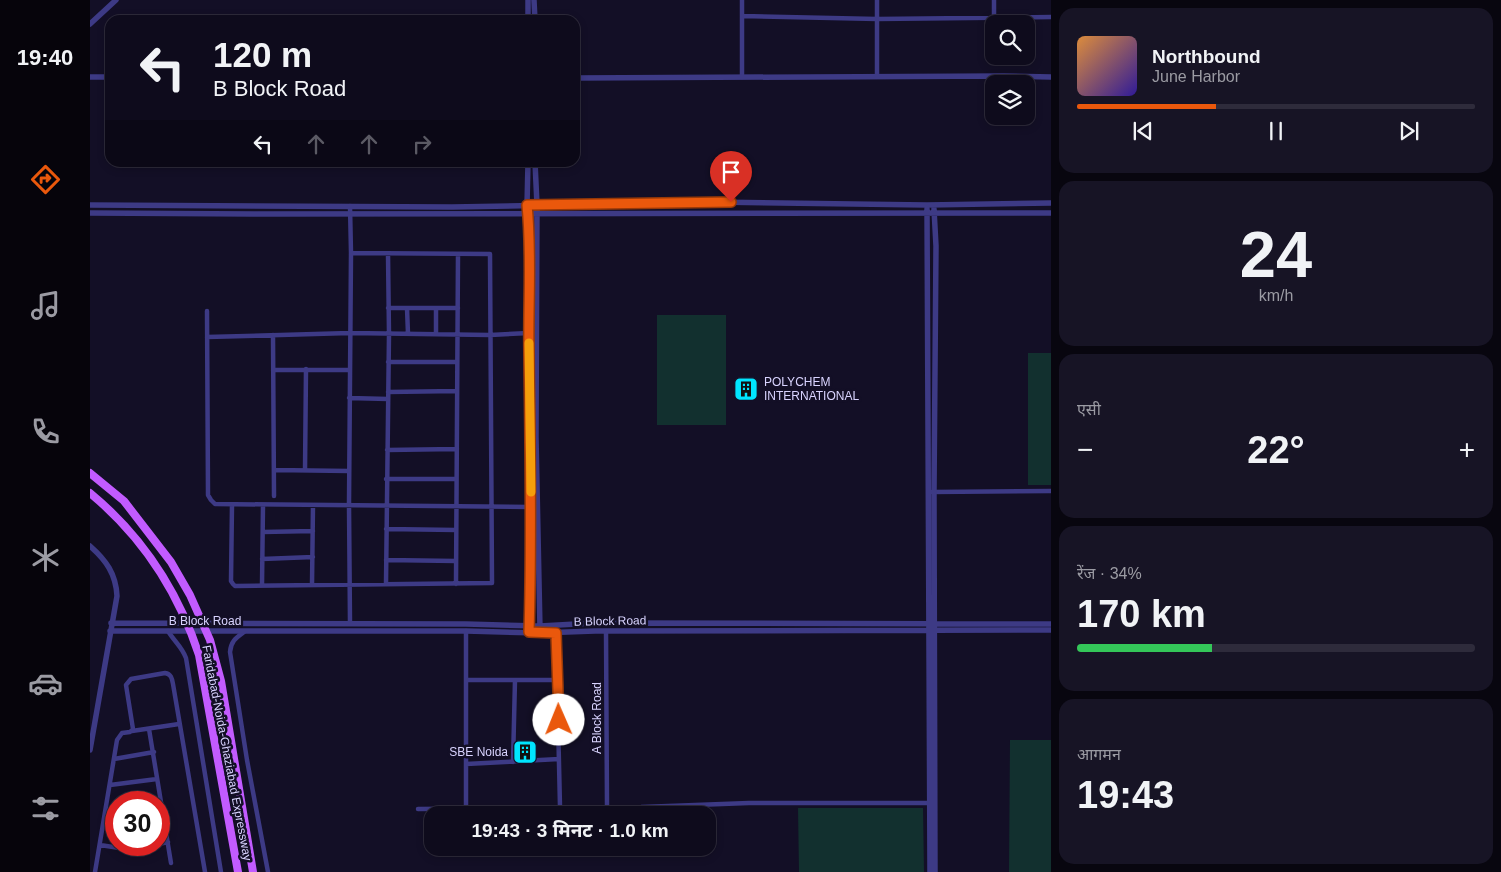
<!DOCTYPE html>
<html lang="hi">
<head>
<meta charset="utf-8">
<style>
  body { margin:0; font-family:Helvetica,"Noto Sans Devanagari",sans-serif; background:#171425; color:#f1f3f6; height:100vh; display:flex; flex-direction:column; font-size:19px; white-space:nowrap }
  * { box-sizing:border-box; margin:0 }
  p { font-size:16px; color:#9b9ba3 }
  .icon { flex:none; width:28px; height:28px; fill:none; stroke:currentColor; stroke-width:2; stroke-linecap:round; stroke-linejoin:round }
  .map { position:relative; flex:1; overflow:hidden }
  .side { display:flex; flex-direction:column; gap:8px; padding:8px; background:#08060f; width:450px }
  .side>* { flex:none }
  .guide { position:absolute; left:15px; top:15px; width:475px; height:152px; border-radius:15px; box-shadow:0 2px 8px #0003,0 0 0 1px #2e2b3b; background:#0e0b1c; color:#f1f3f6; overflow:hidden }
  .controls { position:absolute; left:895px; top:15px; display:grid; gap:10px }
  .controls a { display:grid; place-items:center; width:50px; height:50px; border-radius:10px; background:#0e0b1c; box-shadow:0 2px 8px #0003,0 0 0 1px #2e2b3b; font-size:25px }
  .speed { position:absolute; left:15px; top:791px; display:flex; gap:10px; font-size:25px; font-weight:700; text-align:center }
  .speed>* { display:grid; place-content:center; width:65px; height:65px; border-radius:50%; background:#0e0b1c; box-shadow:0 2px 8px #0003,0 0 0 1px #2e2b3b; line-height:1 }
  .speed .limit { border:8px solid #d22; background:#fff; color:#111 }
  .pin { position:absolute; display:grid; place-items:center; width:42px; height:42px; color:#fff; margin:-51px -21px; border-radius:50% 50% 50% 0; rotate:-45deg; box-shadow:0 0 5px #0007 }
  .pin .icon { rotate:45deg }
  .me { position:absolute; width:55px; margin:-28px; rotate:359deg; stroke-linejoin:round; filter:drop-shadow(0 0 4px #0008) }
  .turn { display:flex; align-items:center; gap:18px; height:105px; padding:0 25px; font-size:22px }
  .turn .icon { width:65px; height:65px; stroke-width:2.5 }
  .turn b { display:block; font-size:35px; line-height:42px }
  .lanes { display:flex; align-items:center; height:48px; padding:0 25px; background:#0003; justify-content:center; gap:25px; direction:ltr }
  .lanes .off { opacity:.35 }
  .big { font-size:38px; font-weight:700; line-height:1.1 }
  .side .widget { flex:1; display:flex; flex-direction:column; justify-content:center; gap:8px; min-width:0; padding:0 18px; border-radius:15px; background:#171425 }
  .side .dial { align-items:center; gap:0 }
  .dial b { font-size:65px; line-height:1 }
  .song { display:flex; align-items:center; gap:15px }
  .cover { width:60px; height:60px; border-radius:8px; background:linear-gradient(135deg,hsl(30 70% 55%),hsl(250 70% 35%)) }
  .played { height:5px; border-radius:2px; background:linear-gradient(90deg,#ea580c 35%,#2e2b3b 35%) }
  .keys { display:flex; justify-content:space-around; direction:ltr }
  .heat { display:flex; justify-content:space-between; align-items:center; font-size:28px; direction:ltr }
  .charge { height:8px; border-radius:4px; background:linear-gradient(90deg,#34c759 34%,#2e2b3b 0) }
  .trip { position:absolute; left:334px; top:806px; width:292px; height:50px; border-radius:15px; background:#0e0b1c; box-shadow:0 2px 8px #0003,0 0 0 1px #2e2b3b; font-weight:700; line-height:50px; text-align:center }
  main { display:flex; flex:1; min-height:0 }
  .menu { display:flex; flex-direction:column; width:90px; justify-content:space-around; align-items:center; background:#06040b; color:#9b9ba3 }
  .menu .icon { width:35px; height:35px }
  .menu .on { color:#ea580c }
  .menu b { font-size:22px; color:#f1f3f6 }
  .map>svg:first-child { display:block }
  .green { fill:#12302f }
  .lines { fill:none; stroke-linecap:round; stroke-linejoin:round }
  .minor { stroke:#3d3a85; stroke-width:4.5 }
  .tertiary { stroke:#3d3a85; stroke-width:5.5 }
  .primary-bridge { stroke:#c25bff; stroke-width:8 }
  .route-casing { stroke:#983908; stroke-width:12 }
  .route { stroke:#ea580c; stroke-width:9 }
  .slow { stroke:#f59e0b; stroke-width:9 }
  .labels { text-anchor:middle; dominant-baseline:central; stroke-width:5; stroke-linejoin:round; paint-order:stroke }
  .poi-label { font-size:12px; fill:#d9d4ff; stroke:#130f26; text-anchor:start }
  .street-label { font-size:12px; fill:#d9d4ff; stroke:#130f26 }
</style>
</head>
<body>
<main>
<nav class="menu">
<b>19:40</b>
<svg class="icon on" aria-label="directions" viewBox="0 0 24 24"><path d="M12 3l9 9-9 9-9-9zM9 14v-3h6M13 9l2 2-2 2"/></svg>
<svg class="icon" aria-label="music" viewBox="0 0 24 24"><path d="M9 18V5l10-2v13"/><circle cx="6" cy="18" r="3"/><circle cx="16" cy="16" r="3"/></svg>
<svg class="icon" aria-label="phone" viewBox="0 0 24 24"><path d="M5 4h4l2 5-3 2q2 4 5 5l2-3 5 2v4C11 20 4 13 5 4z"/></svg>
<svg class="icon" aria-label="climate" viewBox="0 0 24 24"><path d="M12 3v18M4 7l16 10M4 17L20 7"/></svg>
<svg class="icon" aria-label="car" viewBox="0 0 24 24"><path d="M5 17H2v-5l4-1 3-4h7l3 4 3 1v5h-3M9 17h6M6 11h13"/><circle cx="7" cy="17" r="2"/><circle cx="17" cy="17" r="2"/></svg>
<svg class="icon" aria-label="filters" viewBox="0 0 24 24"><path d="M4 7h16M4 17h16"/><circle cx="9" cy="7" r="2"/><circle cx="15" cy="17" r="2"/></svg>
</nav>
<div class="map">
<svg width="961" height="872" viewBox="0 0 961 872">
  <rect width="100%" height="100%" fill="#130f26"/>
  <path class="green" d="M567,315H636V425H567Z
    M938,353H961V485H938Z
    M920,740H961V872H919Z
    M708,808H833L834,872H709Z"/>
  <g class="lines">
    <path class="minor" d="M787,0V76
      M904,0V17
      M652,16L787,19L961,17
      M652,77V0
      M260,206L261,253L259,505L260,623
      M298,308H368
      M317,308L318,334
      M346,308V334
      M117,311L118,495L121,500L125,504L441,507
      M183,335L184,496
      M117,337L260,333L400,335L439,333
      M298,362H367
      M183,370H260
      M298,392L367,391
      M259,398L298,399
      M297,450L367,449
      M184,470L259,471
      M215,470L216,369
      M296,479H366
      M842,492L961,491
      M142,505L141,581L143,584L145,586L402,583L400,254L261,253
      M296,529L366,530
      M173,532L223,531
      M172,559L223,557
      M296,560L366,561
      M296,584L299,334L298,254
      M366,584L368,254
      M172,585L173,505
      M222,585L223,505
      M78,631C84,641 92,647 96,658L131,872
      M516,631L517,806
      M154,632C146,638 141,641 140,652L157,760L178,872
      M466,633L470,807
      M376,680H468
      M59,729L81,863
      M42,731L89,724
      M24,759L64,752
      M423,762L425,680
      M376,764L469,759
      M20,785L67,779
      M376,808V631
      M328,809L551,807L659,803H841
      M69,844L78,842
      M10,845L36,849L62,845
      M5,872L27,740L32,733L40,732L43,729L36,685L41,679L75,673C81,674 82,678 83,684L115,872"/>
    <path class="tertiary" d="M438,0V20
      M444,0L445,20
      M0,24L26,0
      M0,77H20
      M485,78L913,76L961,77
      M438,162L437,205L441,245L439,333L441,507L439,628
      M445,162L447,205L446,437L450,629
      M0,205L362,207L622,202L837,205L961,203
      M837,209L840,872
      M844,209L846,246L844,492L845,872
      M0,213L164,214L961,213
      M0,546C16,560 26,574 27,596L0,750
      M21,623L376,624L450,626L504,623L961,624
      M20,631H376L450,633L505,631L961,630"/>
    <path class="primary-bridge" d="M0,473L34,501L81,562L100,595L120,640L131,681L163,872
      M0,493C52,536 88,591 109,655L148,872"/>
  </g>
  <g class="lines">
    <g class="route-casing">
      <path id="route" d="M469,720L466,633L439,632C442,539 440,446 439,353C438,303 442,254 437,205L641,202"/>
    </g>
    <use href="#route" class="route"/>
    <path class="slow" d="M439,343L441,492"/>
  </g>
  <defs>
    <g id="building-square" transform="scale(1.25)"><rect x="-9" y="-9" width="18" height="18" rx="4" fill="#00e5ff" stroke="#130f26"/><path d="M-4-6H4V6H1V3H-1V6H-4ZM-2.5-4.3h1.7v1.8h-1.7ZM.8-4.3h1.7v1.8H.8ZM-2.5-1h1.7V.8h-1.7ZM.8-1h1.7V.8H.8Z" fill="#111"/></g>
  </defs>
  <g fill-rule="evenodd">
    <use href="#building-square" x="656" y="389"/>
    <use href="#building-square" x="435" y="752"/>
  </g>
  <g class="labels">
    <g class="poi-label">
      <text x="674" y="382">POLYCHEM<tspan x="674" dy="14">INTERNATIONAL</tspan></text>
      <text x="418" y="752" text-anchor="end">SBE Noida</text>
    </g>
    <g class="street-label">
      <text x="115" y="621">B Block Road</text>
      <text transform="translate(520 621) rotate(-1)">B Block Road</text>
      <text transform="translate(507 718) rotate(-90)">A Block Road</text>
      <text transform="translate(137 753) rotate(79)">Faridabad-Noida-Ghaziabad Expressway</text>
    </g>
  </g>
</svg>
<div class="controls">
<a><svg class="icon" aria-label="search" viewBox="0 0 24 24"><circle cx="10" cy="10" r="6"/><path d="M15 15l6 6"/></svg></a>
<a><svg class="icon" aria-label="layers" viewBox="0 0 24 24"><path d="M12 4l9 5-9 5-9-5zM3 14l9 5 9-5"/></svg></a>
</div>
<div class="speed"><div class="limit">30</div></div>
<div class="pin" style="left:641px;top:202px;background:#d93025"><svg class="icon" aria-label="arrive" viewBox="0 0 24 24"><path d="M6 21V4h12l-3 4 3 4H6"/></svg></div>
<svg class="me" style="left:469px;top:720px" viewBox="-20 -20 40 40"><circle r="19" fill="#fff"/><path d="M0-13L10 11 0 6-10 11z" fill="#ea580c"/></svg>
<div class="trip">19:43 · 3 मिनट · 1.0 km</div>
<div class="guide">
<div class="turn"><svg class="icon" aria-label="left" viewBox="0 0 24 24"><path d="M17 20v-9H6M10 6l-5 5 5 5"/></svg><div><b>120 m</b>B Block Road</div></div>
<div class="lanes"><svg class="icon" aria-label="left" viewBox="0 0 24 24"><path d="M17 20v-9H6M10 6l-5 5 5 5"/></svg><svg class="icon off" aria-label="ahead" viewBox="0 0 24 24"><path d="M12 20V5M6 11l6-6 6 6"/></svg><svg class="icon off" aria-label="ahead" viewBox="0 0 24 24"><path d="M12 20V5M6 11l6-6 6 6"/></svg><svg class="icon off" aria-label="right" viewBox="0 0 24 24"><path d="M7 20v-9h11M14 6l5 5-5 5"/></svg></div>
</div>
</div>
<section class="side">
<div class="widget">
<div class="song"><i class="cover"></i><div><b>Northbound</b><p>June Harbor</p></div></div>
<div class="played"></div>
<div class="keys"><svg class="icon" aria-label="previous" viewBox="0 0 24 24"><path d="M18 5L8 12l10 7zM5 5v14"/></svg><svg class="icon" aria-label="pause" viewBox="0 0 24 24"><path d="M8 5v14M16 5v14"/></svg><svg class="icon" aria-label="next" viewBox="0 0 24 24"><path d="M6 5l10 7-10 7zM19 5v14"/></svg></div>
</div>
<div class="widget dial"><b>24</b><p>km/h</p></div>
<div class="widget"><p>एसी</p>
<div class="heat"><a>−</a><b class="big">22°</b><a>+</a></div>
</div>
<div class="widget"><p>रेंज · 34%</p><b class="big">170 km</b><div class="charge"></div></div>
<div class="widget"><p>आगमन</p><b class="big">19:43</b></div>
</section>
</main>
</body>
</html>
